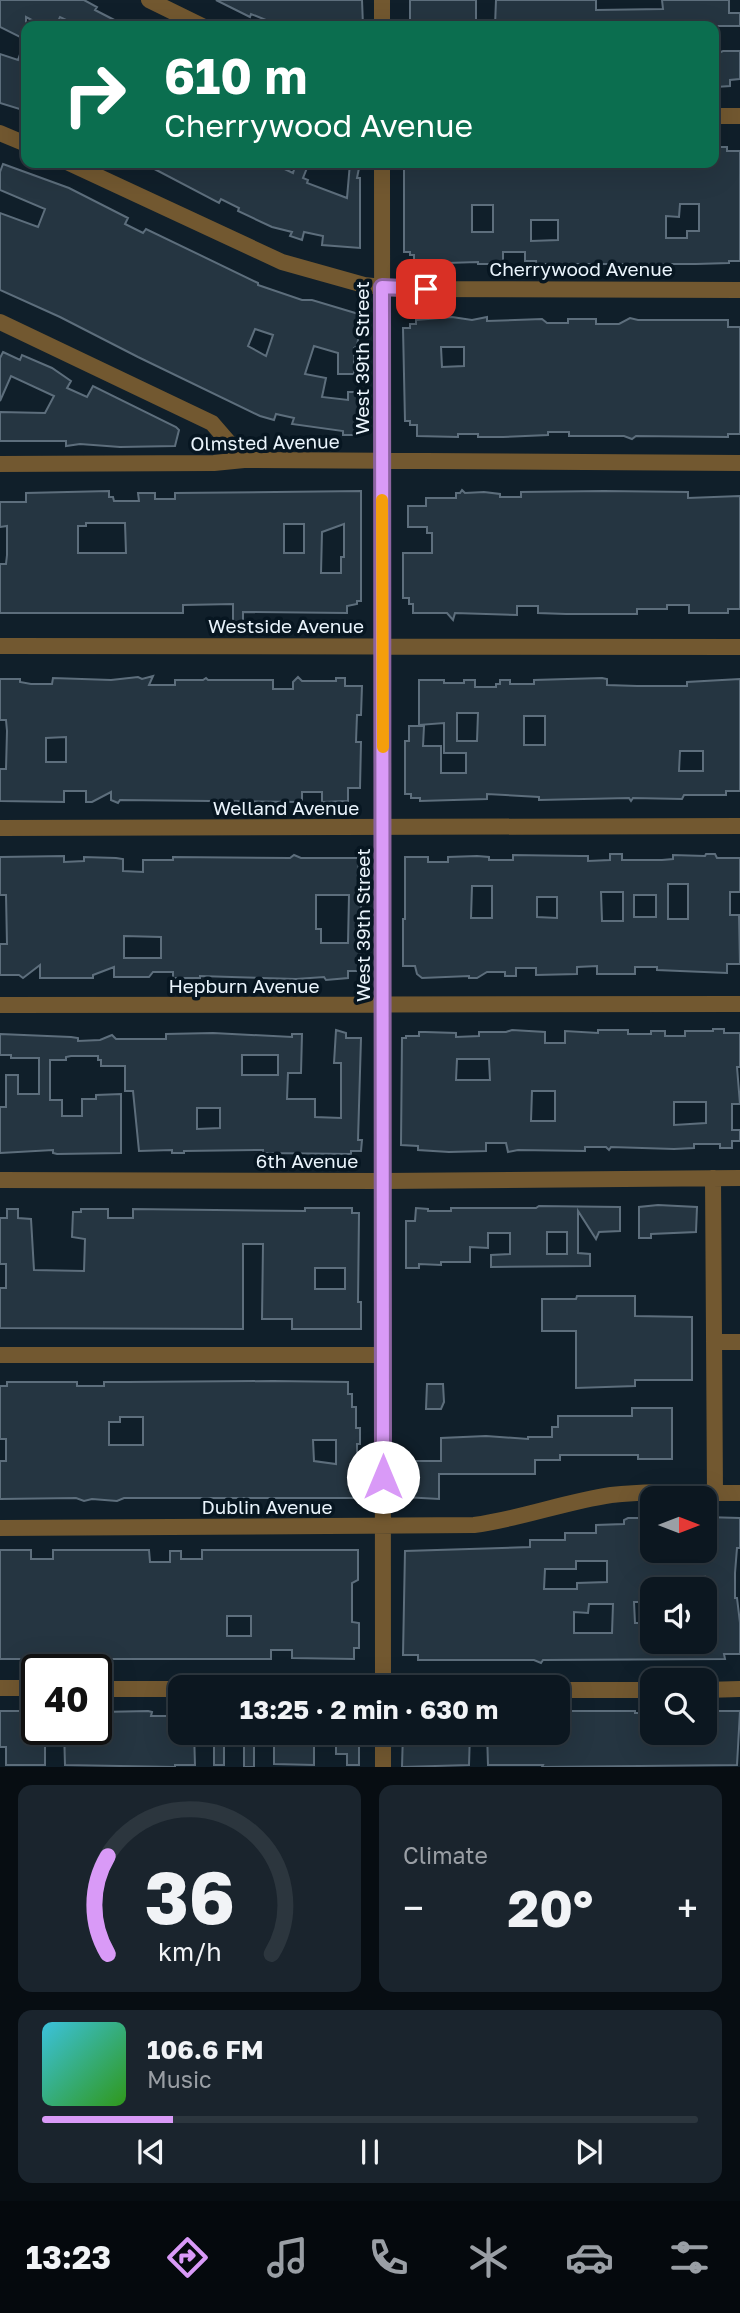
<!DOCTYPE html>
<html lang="en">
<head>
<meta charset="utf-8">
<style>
  body { margin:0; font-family:"Golos Text",sans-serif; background:#1a242d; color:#f1f3f6; height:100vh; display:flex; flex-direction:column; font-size:26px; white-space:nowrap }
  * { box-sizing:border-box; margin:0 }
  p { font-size:23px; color:#9a9fa5 }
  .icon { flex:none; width:38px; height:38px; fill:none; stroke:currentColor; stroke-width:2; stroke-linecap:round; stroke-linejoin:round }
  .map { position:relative; height:1767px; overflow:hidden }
  .drawer { display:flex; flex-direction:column; gap:18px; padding:18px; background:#070d12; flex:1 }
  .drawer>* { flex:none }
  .top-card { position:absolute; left:21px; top:21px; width:698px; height:147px; border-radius:14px; box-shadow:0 7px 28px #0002,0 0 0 2px #2c363e; background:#0b6e4f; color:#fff; overflow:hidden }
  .needle { width:46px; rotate:90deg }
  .fabs { position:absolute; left:640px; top:1486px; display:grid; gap:14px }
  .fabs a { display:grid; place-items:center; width:77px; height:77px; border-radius:14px; background:#0c1720; box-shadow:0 7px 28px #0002,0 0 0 2px #2c363e; font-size:35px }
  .speed { position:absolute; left:21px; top:1654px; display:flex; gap:14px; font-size:35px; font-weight:700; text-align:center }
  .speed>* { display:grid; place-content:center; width:91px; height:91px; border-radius:50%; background:#0c1720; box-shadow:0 7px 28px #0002,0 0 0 2px #2c363e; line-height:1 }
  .speed .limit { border:4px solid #111; border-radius:10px; background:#fff; color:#111 }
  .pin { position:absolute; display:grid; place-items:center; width:60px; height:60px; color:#fff; margin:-30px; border-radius:14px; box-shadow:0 4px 10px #0006 }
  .me { position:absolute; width:77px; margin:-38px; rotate:0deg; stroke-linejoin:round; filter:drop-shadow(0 0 5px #0008) }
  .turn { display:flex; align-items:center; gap:24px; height:147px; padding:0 28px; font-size:32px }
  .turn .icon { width:91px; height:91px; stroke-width:2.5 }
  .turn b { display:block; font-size:49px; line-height:60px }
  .big { font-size:52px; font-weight:700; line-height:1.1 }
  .drawer .tile { flex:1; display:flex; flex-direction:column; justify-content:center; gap:10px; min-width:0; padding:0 24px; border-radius:14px; background:#1a242d }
  .drawer .dial { align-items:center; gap:0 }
  .dial svg { height:182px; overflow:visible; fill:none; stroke:#2c363e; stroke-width:7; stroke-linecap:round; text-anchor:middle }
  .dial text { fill:#f1f3f6; stroke:none }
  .song { display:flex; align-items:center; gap:21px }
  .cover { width:84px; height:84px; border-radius:10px; background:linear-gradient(135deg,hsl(190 70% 55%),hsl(110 70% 35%)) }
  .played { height:7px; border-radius:4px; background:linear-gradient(90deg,#d99af7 20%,#2c363e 20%) }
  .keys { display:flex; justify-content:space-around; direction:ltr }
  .heat { display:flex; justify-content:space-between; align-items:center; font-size:38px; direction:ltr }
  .drawer .tiles { flex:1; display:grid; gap:18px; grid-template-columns:1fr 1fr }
  .tile:last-child { grid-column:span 2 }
  .trip { position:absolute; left:168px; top:1675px; width:402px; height:70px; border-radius:14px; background:#0c1720; box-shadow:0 7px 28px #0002,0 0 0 2px #2c363e; font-weight:700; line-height:70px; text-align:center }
  .dock { display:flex; height:112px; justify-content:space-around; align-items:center; background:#05090d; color:#9a9fa5 }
  .dock .icon { width:49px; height:49px }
  .dock .on { color:#d99af7 }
  .dock b { font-size:32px; color:#f1f3f6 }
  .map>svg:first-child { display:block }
  .building { fill:#253541; stroke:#5d6e7c; stroke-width:2; fill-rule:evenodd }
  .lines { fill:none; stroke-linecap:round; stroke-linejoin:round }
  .minor { stroke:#725830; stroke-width:16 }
  .route-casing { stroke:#8d64a1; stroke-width:18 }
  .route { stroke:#d99af7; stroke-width:12 }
  .slow { stroke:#f59e0b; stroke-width:12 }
  .labels { text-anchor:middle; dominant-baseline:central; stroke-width:7; stroke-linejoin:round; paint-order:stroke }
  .street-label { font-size:19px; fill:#eaf4fc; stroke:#071621 }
</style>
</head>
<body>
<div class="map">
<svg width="740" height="1767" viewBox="0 0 740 1767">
  <rect width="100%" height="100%" fill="#101f2a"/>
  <path class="building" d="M0,0H84L97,7L95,10L126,26H79L60,17L56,26H43L26,17V40L0,27Z
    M216,0H362L363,26H269L271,22L251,14L250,17Z
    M410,0H476V26H410Z
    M496,0H596V10L663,9L662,0H729V13H740V26H705V23H684V26H674V21L555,26V22L505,21V26H495Z
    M25,40H26V111L0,103V54L18,60Z
    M723,51H740V79L730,80V86L716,87L714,55Z
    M714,147H727V151H740V261H729V263L696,264H536V261H525V252H503V264H478V262L414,264V255H410V252H404V163H714ZM680,204H699V231H687V238H666V216L679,217ZM472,205H493V232H472ZM531,220H558V240L531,241Z
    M143,163H233L240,166L242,163H272L293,173L296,163H309L303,178L308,180L307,183L347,198L350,163H360L357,178H360V248L322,245L323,236L304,232L302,240L290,236L292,232L272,227L238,211L239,208L221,199L219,203Z
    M3,164L69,188L128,218L125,224L143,233L146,229L258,283V285L302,300H312L362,315L357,346L354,348V374H338V353L314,346L305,374L326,378L322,397L348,400V392H362V435H343V431L292,424L294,418L276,414L274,420L260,416L138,357L60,317L0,290V213L38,227L45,209L0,190V172ZM255,329L273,335L266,356L248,346Z
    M452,317L472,320L487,317V321L542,319L547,323H568V319H596V324H619L630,318L638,320H728V327H740V434H728V437L636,436L632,439L624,436H569V432H548V435L503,437H478V434H458V437L417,436V425H410V421H405L403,328H410V324H416V320ZM441,347H464V366L442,367Z
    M3,352L20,360L22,355L52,368L71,381L67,388L87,397L93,386L176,427L179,430L175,446L120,447L80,444L66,446V441H0V412L45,413L54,396L11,376L0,401V358Z
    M462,490L465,493L484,492L500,494V497H521V492L604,491L688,492V498L740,496V609H728V613H689V605H667V609H637V614H566L538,613V606H517V615L455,613L453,620L447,613H413V604H409V598H403V553H432V533H427V527H408V506H426V498H456V493H460Z
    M109,491V497H113L114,501H139L138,493H155V499H175V493L361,491V601H357V604L347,606V613L243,612V633H233V604L183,605V613H0V564H6L7,555V526L0,527V502H26V493ZM86,523H125L126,553H78V526H86ZM284,524H304V553H284ZM344,524V557H341V573H321L322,532Z
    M153,676L149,685H175V680H203L206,678L208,680H273V689H293V682L298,677L302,681H336V678H345V686H362L361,715H357L356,742H361L360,788H348V801L322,802V792H302V802L120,800L118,803L111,800V792L92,802H86V791H64V802L0,801V769H6L7,731L6,720H0V679H20V682L31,684H52L53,678L111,680L138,677L142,679ZM66,737V762H46V738Z
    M602,678L607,679V685L637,686H687V682L740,679V791H726V795H684L682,799L633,798L631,801L629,798L539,800V797L487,794V799L420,801V798H411V794H405V741H409V726H424L423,746H441V773H466V753H444V723L419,725V680H444V683H464V680H475V687H496V684H500V680H510V684H534V680ZM457,713H478L477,741H457ZM524,716H545V745H524ZM680,751H703V771H679Z
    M610,854H622V860H662L673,859V855L705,856L706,854H715L717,858H740V892H730V915H739L740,964H727V973L657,970V967H635V974H597V966L577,967V974L536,975V968H516V976H505V972H487L477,978H469V976L422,978L417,974L415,966H403V919H405V857H428V862H448V857L477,856L489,857V860H513V855L580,856H588V861L610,860ZM668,884H688V919H668ZM472,886H492V918H471ZM601,892H623V921H602ZM634,895H656V917H634ZM537,897H557V918L537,917Z
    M294,855L301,858H358L359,873H361V931H359L361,963L360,971H348V978L326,980L324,977L296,979L200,976V978H173V972H153L149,977H114V967L93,975V978H40V965L23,978L19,975H0V944H7L6,895H0V857L64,856V862L84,861V857L116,858L123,859V871L143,872V860H173V857L290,858ZM316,895H349L348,943H321V929H316ZM124,936L161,937V958H124Z
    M713,1029H724V1033H740V1067H737L740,1104H732V1130H740V1141H732V1148H720V1144H694V1148L674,1149L611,1147L609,1150L606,1147H585V1151L518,1150L508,1152L506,1143H486V1151L449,1152L418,1150V1146L401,1145L402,1038H406V1036H419V1032H425L456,1033V1037L479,1036V1032H506L512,1030L545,1032V1043H565V1031L598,1033V1030H628V1034H651V1031H665V1036H685V1031H713ZM457,1059H489L490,1080H456ZM532,1091H555V1121H531ZM674,1102H706V1123L674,1125Z
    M336,1030L346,1033V1038H361L358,1140H362L361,1151H351V1154L263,1153V1150L184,1151V1153H172V1150L139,1151L133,1091H125V1066H101V1060H98V1056H71L66,1057V1060H50V1100H62V1116H82V1099H96V1095L121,1094V1153L57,1154L53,1153V1150L0,1153V1107H6V1075H18V1094H39V1058H11V1055H0V1034L71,1037L78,1038V1041L100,1040L112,1035L116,1039H166V1034L213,1033L292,1037V1034H302L301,1073H288L287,1099H315V1117L341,1118V1063H334ZM242,1055H278V1075H242ZM197,1108H220V1128L197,1129Z
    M658,1205L697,1207L696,1232L651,1234V1238H639V1207Z
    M539,1206L620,1207V1231L599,1232L596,1239L578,1211V1253L590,1254V1266L491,1267V1255L510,1254V1233H488V1248L470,1247V1262H441V1265L419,1264V1268H406V1221H415L416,1208L428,1209V1211H451V1208H536ZM547,1232H567V1254H547Z
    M305,1208H352V1213H359L358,1302H361V1329H292V1319H262L263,1244H243V1329L0,1328V1288H6V1264H0V1218H7V1209H18V1218L31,1219L34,1270L84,1271L85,1239L72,1237L73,1212H81V1209H108V1218H133V1209L305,1211ZM315,1268H345V1289H315Z
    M577,1296H635V1316L692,1317V1380H635V1386L576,1388V1331H542V1299H576Z
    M273,1381L348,1382V1394H352V1407H356V1428H360V1444H357V1498H124L117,1501L92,1499L84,1501L76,1498L0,1499V1461H6V1439H0V1386H7V1382H77V1386H104V1382H127ZM120,1417H143V1445H109V1422H120ZM313,1440H336V1464L314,1461Z
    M427,1384H443L444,1402L441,1409H426Z
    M632,1408H672V1459H638V1455H560V1460H535V1474H439V1499L403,1497V1461H441V1438L486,1436L528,1439V1437H552V1427H558V1416H632Z
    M705,1517L740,1518V1548H737L735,1573V1598H737L740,1623V1654H724L725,1659L543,1660L541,1663L534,1660H418V1655H403L405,1551L530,1547V1540H565V1533H596V1525L624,1524V1520L628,1518H653V1550H705ZM576,1561H607V1582L577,1583V1589H544L545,1569H576ZM662,1576H705V1600H709V1620L705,1622V1642H653V1623H635L634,1602H653V1588H662ZM589,1604H613L612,1633H574V1612L588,1613Z
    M0,1550H31V1559H53V1550H149L150,1562H170V1551H181V1559H202V1550H358V1580L352,1583V1622L359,1623V1648H354V1659L292,1658V1650H271V1659H0ZM227,1616H251V1636H227Z
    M0,1711H37V1729H45V1765H6V1747H0Z
    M148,1711L152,1712L151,1716H180V1732H194L195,1765H175V1767L65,1765L64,1729H102L101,1712Z
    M558,1711H635V1713H653V1732H705V1722H710V1711H740L737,1765L542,1767L543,1765H488L487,1732H558Z
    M214,1732H254V1767H244V1745H224V1765H214Z
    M274,1732H359V1765H347V1754H336V1746H314V1765L274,1764Z
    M403,1732H470L469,1765L402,1767Z"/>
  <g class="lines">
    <path class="minor" d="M149,0L202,26
      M382,0V26
      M714,116H740
      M0,133L26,144
      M69,163L282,262L364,285L400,289L740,290
      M382,163L383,1687
      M0,322L212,423L244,460
      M0,464L214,463L244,460L740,463
      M0,646L740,647
      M0,828L740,826
      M0,1005L740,1004
      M713,1178L715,1493
      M0,1180L383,1181L740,1178
      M714,1342H740
      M0,1355H383
      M0,1528L474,1525C520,1519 564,1502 611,1495C653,1490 697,1493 740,1493
      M0,1688H37
      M96,1689H180
      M558,1690H653
      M705,1690L740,1689
      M383,1732V1767"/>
  </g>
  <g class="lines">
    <g class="route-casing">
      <path id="route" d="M383,1477L382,287L426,289"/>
    </g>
    <use href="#route" class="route"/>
    <path class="slow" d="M382,500L383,747"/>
  </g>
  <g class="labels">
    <g class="street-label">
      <text x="581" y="268">Cherrywood Avenue</text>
      <text transform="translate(361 358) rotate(-90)">West 39th Street</text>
      <text transform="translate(265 442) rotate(-1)">Olmsted Avenue</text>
      <text x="286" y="625">Westside Avenue</text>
      <text x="286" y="807">Welland Avenue</text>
      <text transform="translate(362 925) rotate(-90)">West 39th Street</text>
      <text x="244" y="985">Hepburn Avenue</text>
      <text x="307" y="1160">6th Avenue</text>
      <text x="267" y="1506">Dublin Avenue</text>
    </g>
  </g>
</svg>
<div class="fabs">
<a><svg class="needle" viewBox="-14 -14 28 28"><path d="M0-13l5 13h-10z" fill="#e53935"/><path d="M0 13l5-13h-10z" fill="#9a9fa5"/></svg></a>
<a><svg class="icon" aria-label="sound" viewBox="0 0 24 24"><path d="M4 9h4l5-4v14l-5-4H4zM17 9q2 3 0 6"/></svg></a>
<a><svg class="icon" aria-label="search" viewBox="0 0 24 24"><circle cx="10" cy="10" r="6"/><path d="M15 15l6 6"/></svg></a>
</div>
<div class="speed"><div class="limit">40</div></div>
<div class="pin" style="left:426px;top:289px;background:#d93025"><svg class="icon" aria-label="arrive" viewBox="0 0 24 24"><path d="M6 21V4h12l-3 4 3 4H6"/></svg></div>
<svg class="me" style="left:383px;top:1477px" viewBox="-20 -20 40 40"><circle r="19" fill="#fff"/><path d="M0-13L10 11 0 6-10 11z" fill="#d99af7"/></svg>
<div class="trip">13:25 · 2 min · 630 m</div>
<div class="top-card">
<div class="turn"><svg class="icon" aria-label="right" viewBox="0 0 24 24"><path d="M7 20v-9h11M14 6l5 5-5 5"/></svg><div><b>610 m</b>Cherrywood Avenue</div></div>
</div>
</div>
<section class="drawer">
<div class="tiles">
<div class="tile dial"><svg viewBox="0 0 100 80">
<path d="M14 69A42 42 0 1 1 86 69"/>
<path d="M14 69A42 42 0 0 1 14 26" stroke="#d99af7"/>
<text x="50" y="56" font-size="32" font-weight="700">36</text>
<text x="50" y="72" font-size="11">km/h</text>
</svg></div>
<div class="tile"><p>Climate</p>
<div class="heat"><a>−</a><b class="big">20°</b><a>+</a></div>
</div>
<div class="tile">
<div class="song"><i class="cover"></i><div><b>106.6 FM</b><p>Music</p></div></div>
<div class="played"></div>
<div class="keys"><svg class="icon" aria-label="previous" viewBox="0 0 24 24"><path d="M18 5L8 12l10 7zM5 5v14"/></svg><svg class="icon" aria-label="pause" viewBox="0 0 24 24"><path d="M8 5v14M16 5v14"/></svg><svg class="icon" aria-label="next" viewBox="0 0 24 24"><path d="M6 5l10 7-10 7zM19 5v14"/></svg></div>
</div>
</div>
</section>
<nav class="dock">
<b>13:23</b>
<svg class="icon on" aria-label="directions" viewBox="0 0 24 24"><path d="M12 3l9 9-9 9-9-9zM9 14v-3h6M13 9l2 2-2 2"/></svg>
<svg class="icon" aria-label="music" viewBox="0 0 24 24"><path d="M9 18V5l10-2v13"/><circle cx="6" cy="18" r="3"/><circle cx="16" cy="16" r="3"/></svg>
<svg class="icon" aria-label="phone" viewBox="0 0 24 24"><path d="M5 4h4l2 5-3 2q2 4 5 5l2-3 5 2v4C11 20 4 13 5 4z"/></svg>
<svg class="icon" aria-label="climate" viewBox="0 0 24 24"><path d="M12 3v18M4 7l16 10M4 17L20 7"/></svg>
<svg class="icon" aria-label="car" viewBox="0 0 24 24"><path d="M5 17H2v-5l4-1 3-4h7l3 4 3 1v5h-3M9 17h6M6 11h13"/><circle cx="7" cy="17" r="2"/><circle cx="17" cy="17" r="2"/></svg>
<svg class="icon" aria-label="filters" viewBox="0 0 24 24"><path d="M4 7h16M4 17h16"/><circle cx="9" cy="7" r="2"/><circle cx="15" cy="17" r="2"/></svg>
</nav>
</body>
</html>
